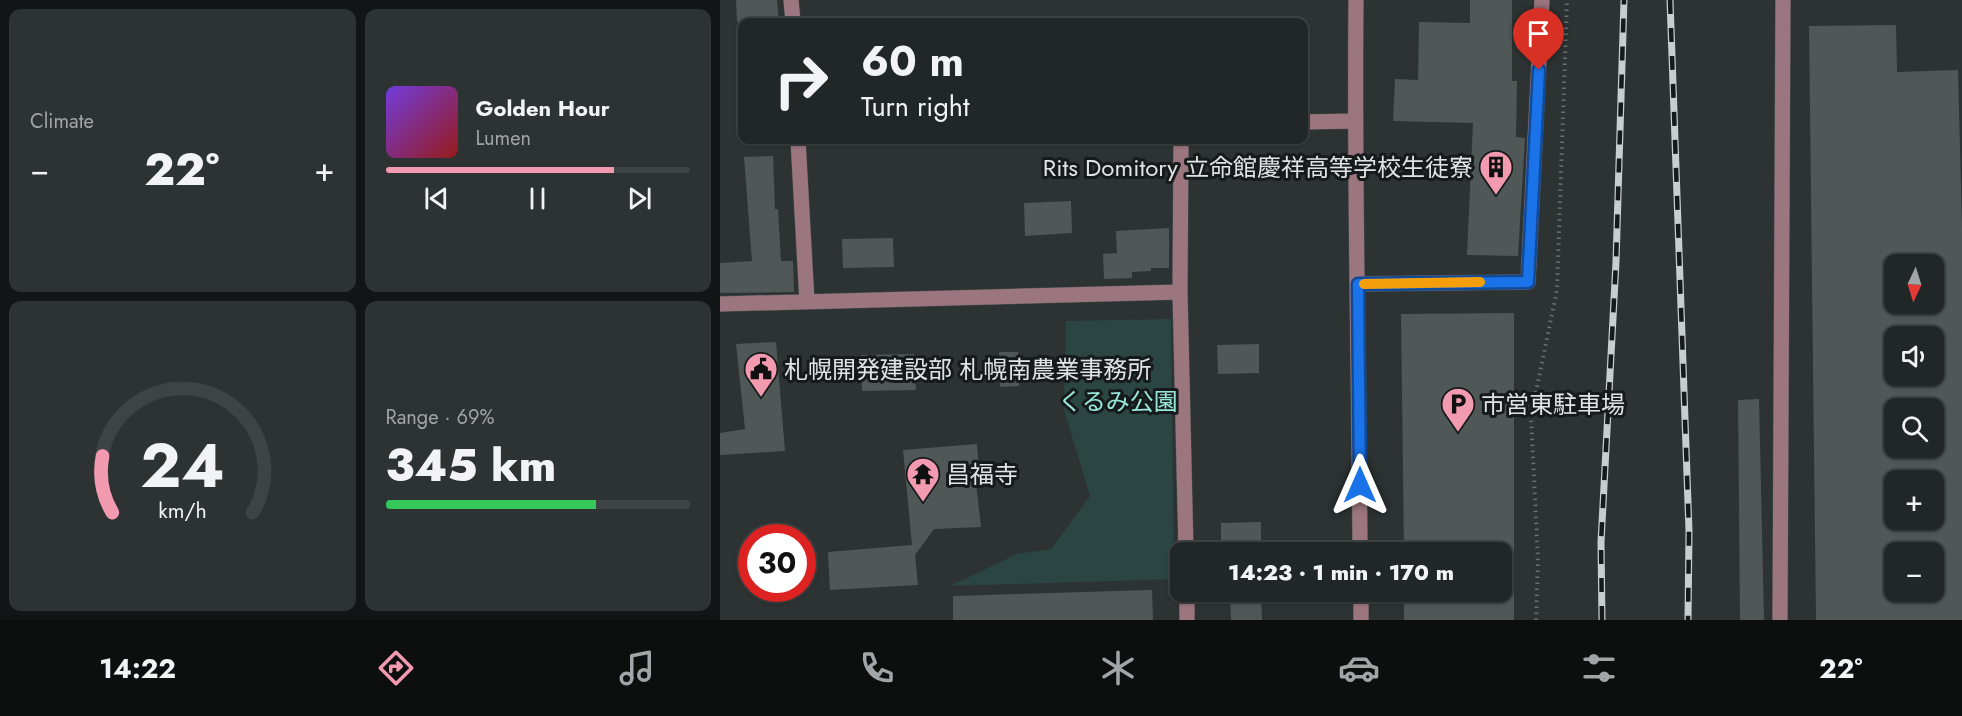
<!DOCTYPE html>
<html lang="en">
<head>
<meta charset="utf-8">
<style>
  body { margin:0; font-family:Jost,"Noto Sans JP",sans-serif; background:#2d3232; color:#f1f3f6; height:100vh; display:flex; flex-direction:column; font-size:22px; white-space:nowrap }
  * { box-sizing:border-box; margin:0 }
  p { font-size:20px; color:#a2a5a7 }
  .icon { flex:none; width:33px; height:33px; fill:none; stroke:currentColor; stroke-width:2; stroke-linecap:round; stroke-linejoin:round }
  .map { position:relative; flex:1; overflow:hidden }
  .panel { display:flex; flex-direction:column; gap:9px; padding:9px; background:#121515; width:720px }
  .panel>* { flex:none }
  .top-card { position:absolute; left:18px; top:18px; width:570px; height:126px; border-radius:12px; box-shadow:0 2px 4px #0004,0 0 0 2px #3e4343; background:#212626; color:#f1f3f6; overflow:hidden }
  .needle { width:39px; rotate:184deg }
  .controls { position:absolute; left:1164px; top:254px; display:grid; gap:12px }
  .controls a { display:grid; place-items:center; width:60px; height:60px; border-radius:12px; background:#212626; box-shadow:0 2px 4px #0004,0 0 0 2px #3e4343; font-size:30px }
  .speed { position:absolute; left:18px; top:524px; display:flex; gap:12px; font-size:30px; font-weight:700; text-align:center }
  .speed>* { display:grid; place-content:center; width:78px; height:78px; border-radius:50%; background:#212626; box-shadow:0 2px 4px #0004,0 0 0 2px #3e4343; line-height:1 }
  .speed .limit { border:9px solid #d22; background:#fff; color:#111 }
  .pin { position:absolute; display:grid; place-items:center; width:51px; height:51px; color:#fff; margin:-62px -26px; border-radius:50% 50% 50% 0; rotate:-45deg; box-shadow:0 0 6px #0007 }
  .pin .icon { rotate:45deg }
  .me { position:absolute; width:66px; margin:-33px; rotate:0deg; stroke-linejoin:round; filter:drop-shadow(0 0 4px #0008) }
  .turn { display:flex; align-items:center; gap:21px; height:126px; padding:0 24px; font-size:27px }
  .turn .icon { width:78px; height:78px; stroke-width:2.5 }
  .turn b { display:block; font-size:42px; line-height:51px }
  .big { font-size:45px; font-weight:800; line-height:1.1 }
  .panel .widget { flex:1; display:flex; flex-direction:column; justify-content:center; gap:9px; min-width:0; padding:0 21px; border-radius:12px; background:#2d3232 }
  .panel .dial { align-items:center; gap:0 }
  .dial svg { height:156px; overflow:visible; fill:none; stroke:#3e4343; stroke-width:7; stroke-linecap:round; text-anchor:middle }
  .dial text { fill:#f1f3f6; stroke:none }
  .song { display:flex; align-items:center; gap:18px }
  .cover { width:72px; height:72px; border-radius:9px; background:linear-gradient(135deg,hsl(260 70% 55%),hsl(0 70% 35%)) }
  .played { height:6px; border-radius:3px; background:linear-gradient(90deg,#f29ab0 75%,#3e4343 75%) }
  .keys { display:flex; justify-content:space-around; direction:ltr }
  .heat { display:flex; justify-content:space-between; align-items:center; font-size:33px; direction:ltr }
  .charge { height:9px; border-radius:4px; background:linear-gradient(90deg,#34c759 69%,#3e4343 0) }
  .panel .tiles { flex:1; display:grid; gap:9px; grid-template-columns:repeat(2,1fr) }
  .trip { position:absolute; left:450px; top:542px; width:342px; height:60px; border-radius:12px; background:#212626; box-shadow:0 2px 4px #0004,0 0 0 2px #3e4343; font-weight:800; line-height:60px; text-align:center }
  .tab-bar { display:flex; height:96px; justify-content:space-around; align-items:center; background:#0d0f0f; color:#a2a5a7 }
  .tab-bar .icon { width:42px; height:42px }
  .tab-bar .on { color:#f29ab0 }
  .tab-bar b { font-size:27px; color:#f1f3f6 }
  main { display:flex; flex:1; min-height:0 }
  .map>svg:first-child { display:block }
  .green { fill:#2b4642 }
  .building { fill:#505857; fill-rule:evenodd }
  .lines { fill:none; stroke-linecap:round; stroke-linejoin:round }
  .minor-casing { stroke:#494f4e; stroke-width:16 }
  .path { stroke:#6a706f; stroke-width:4; stroke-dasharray:1.5 4.5; stroke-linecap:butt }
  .minor { stroke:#9c767f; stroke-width:15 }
  .rail-casing { stroke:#c8cdcd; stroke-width:7 }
  .rail { stroke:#171a1a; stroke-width:4.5; stroke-dasharray:14; stroke-linecap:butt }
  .route-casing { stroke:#114b97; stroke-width:15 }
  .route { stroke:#1a73e8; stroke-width:10 }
  .slow { stroke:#f59e0b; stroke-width:10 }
  .labels { text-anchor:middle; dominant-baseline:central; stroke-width:6; stroke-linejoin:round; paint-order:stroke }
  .poi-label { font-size:24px; fill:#dfe3e3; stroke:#171a1a; text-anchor:start }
  .park-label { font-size:24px; fill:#98e7db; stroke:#171a1a }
</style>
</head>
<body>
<main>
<section class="panel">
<div class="tiles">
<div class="widget"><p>Climate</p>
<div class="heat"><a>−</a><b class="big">22°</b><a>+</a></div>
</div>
<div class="widget">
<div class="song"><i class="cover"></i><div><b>Golden Hour</b><p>Lumen</p></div></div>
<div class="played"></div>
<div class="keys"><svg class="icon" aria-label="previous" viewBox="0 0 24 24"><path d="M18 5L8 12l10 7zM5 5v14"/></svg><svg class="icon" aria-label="pause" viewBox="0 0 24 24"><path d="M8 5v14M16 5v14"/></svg><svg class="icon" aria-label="next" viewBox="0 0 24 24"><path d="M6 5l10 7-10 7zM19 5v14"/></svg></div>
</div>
<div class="widget dial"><svg viewBox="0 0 100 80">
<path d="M14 69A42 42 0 1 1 86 69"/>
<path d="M14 69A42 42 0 0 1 9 40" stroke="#f29ab0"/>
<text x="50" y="56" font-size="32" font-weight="700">24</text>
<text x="50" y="72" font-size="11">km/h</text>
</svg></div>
<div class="widget"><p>Range · 69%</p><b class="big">345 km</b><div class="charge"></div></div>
</div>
</section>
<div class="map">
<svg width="1242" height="620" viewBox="0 0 1242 620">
  <rect width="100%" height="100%" fill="#2c3332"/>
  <path class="green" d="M451,319L454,579L230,586L297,554L331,549L370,496L344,410L346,321Z"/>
  <path class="building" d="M16,0H57L59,22H17Z
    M750,0H792V81H797L796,137L805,138L798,256L747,255L753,123L673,121L675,79L698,80L699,22L750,23Z
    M1176,25L1177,72L1238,70L1242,228V620H1096L1089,26ZM1174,264H1214V303H1174ZM1174,336H1214V375H1174ZM1174,408H1214V447H1174ZM1174,480H1214V519H1174ZM1174,552H1214V591H1174Z
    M53,156L55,209H58L61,261H73L74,292L0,293V263L32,261L24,157Z
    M351,201L352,233L305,236L304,203Z
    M449,228V268H431V271L412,272V278L384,279L383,254L397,253L396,231Z
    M173,238L174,267L123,268L122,239Z
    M794,313V552H684L681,314Z
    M56,342L65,451L0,455V433L25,429L16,344Z
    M539,344V373L498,374L497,345Z
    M279,352H298L299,386L280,387Z
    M194,354L196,390L142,391L141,355Z
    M1039,399L1044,620H1020L1018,400Z
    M257,444L260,483H256L261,527L214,529L195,555L198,585L110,590L108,552L192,545L183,450Z
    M541,522V548L501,549V523Z
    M432,590L433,620H233V596Z
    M510,591H541L542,620H511Z
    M684,591H794V620H684Z"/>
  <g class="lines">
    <g class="minor-casing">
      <path id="minor" d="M71,0L73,22
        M636,0C634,184 639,368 640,552
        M584,122L635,121
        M78,140L87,302
        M461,140L460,292L466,552
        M638,284L808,282L822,0
        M0,304L460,292
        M467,591V620
        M641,591V620
        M1060,620L1063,0"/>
    </g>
    <path class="path" d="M816,620L818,561L811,416L837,290L847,0"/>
    <use href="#minor" class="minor"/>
    <g class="rail-casing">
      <path id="rail" d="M950,0L969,531L968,620
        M882,620L881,542L896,262L904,0"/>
    </g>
    <use href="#rail" class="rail"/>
  </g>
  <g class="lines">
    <g class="route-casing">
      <path id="route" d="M640,485L638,284L808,282L819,70"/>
    </g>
    <use href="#route" class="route"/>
    <path class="slow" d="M644,284L760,282"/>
  </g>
  <defs>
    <g id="building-pin" transform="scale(1.725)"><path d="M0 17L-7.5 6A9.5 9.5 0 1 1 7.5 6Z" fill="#f29ab0" stroke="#171a1a"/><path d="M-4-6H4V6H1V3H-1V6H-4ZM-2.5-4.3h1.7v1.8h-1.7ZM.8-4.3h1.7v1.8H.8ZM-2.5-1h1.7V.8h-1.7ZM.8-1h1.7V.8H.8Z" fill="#111"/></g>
    <g id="civic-pin" transform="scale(1.725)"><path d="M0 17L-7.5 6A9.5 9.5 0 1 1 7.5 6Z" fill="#f29ab0" stroke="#171a1a"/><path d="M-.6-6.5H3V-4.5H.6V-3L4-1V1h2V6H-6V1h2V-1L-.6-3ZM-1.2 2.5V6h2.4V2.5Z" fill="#111"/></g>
    <g id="parking-pin" transform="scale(1.725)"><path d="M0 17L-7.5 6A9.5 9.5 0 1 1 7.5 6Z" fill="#f29ab0" stroke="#171a1a"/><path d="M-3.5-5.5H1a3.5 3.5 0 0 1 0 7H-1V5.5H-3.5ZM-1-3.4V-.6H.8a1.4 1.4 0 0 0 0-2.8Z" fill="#111"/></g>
    <g id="temple-pin" transform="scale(1.725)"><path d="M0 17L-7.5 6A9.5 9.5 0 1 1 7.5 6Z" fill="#f29ab0" stroke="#171a1a"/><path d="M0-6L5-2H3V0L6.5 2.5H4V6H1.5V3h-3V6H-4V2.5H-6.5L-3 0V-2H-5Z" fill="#111"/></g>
  </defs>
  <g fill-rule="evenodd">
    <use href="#building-pin" x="776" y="167"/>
    <use href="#civic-pin" x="41" y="369"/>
    <use href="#parking-pin" x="738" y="404"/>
    <use href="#temple-pin" x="203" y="474"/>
  </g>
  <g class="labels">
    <g class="poi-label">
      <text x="753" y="167" text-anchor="end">Rits Domitory 立命館慶祥高等学校生徒寮</text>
      <text x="64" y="369">札幌開発建設部 札幌南農業事務所</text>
      <text x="761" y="404">市営東駐車場</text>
      <text x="226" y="474">昌福寺</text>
    </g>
    <g class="park-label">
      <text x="398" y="401">くるみ公園</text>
    </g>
  </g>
</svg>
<div class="controls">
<a><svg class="needle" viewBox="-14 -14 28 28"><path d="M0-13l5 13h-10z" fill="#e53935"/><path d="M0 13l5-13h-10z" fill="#a2a5a7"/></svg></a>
<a><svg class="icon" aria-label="sound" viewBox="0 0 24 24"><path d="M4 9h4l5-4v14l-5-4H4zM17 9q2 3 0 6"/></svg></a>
<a><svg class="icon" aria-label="search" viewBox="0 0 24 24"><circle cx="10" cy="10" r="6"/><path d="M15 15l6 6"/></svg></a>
<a>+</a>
<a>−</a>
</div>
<div class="speed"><div class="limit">30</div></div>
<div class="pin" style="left:819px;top:70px;background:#d93025"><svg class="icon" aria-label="arrive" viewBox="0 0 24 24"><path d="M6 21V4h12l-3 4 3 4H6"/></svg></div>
<svg class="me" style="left:640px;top:485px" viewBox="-20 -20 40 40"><path d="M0-17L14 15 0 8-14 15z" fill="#1a73e8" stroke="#fff" stroke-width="4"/></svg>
<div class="trip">14:23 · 1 min · 170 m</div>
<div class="top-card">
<div class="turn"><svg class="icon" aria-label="right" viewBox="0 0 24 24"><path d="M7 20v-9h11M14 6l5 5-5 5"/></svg><div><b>60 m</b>Turn right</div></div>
</div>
</div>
</main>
<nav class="tab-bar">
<b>14:22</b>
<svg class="icon on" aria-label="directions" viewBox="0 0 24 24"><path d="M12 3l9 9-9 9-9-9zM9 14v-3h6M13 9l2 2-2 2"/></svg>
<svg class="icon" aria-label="music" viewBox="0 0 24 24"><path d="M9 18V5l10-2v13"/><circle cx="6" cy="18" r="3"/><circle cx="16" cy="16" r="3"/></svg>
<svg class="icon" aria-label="phone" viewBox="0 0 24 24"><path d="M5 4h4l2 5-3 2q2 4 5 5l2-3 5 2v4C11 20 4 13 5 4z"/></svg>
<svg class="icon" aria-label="climate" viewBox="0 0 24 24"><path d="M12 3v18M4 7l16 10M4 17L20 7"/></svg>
<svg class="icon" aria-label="car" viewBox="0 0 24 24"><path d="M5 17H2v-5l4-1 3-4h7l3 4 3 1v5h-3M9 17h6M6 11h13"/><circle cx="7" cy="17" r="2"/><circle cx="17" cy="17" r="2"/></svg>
<svg class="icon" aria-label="filters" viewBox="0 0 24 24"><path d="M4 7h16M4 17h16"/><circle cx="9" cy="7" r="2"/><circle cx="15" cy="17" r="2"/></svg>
<b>22°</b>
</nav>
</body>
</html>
